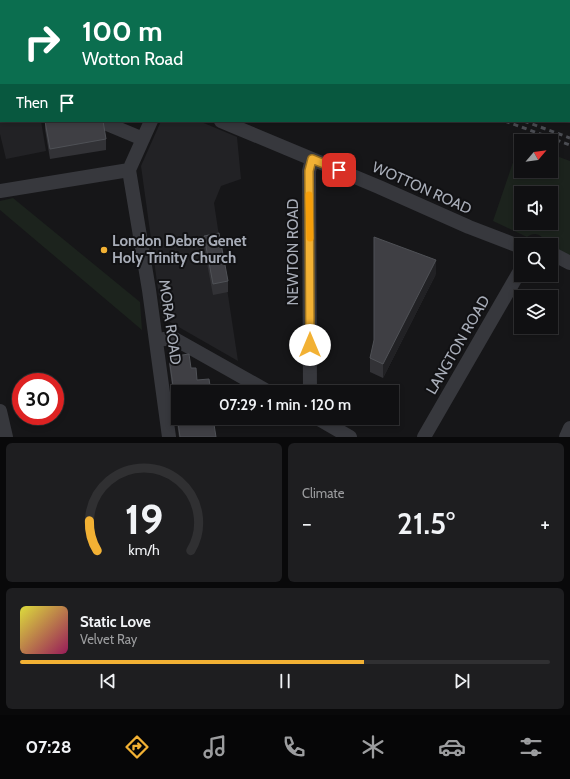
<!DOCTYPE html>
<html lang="en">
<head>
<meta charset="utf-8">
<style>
  body { margin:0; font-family:Cabin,sans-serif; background:#1e1e20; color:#f1f3f6; height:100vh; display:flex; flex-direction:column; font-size:15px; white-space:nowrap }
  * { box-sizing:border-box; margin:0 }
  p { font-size:13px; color:#9c9d9f }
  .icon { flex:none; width:22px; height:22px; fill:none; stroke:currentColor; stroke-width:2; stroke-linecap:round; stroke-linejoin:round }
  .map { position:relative; height:437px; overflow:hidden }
  .side { display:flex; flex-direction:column; gap:6px; padding:6px; background:#09090a; flex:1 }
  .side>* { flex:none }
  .hud { position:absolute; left:0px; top:0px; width:570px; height:122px; box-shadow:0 2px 6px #0003,0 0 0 1px #303032; background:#0b6e4f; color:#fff; overflow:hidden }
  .needle { width:26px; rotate:61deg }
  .tools { position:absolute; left:514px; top:134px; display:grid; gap:8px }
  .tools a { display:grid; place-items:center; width:44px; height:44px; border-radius:0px; background:#101012; box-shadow:0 2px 6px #0003,0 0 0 1px #303032; font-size:20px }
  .speed { position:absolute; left:12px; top:373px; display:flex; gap:8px; font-size:20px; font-weight:700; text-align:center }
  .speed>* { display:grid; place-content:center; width:52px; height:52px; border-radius:50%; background:#101012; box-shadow:0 2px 6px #0003,0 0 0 1px #303032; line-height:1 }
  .speed .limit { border:6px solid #d22; background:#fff; color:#111 }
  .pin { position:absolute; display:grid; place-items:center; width:34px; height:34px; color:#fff; margin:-17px; border-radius:8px; box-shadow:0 2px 6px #0006 }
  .me { position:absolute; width:44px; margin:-22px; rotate:0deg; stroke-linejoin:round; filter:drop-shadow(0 0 3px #0008) }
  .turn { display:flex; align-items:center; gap:14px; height:84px; padding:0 16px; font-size:18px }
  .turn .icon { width:52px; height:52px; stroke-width:2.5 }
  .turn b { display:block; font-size:28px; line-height:34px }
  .then { display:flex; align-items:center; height:38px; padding:0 16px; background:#0003; gap:8px; font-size:15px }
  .big { font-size:30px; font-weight:600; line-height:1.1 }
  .side .widget { flex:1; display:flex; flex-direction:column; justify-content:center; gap:6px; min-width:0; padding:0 14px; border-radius:6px; background:#1e1e20 }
  .side .dial { align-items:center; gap:0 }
  .dial svg { height:104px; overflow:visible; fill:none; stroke:#303032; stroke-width:7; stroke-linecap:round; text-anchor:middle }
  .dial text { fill:#f1f3f6; stroke:none }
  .song { display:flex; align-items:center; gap:12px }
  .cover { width:48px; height:48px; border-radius:6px; background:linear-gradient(135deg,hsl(60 70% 55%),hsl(330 70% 35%)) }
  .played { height:4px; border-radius:2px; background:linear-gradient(90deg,#f2b134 65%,#303032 65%) }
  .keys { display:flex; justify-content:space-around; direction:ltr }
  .heat { display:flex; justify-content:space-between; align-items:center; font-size:22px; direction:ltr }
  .side .tiles { flex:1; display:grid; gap:6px; grid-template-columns:1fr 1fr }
  .widget:last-child { grid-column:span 2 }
  .trip { position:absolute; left:171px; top:385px; width:228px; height:40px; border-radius:0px; background:#101012; box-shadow:0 2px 6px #0003,0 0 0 1px #303032; font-weight:600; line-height:40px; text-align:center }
  .dock { display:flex; height:64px; justify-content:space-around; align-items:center; background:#060607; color:#9c9d9f }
  .dock .icon { width:28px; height:28px }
  .dock .active { color:#f2b134 }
  .dock b { font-size:18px; color:#f1f3f6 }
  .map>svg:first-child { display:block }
  .built { fill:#222225 }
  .green { fill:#1c231d; fill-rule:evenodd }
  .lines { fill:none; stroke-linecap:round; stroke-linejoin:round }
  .street { stroke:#37383d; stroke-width:14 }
  .rail { stroke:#4a4c52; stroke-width:3; stroke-dasharray:5 4; stroke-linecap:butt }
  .wall { fill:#323236 }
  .shaded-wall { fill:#212124 }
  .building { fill:#3f3f44; stroke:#4f5156 }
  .route-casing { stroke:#9d7322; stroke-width:10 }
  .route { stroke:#f2b134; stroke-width:7 }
  .slow { stroke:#f59e0b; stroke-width:7 }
  .poi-dot { fill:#f2b134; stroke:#111113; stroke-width:1.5 }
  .labels { text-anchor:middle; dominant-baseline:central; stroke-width:4; stroke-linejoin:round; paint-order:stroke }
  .street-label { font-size:15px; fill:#a8adb8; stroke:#111113 }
  .poi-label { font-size:15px; font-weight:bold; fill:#a8adb8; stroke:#111113; text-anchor:start }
</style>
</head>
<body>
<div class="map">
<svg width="570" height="437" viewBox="0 0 570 437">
  <rect width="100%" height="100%" fill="#161618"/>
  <path class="built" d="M0,0H67L1,1V121H41L46,151L6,159L0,134Z
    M161,121H199L237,137L241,179L221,186L214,203L238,361L163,318L161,311L141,166Z"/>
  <path class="green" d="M295,0H570V67L569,1Z
    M520,142L521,171H551V154L570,161V256L551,247V245L544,244C544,234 534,231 527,237L493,221ZM521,193H551V223H521Z
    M13,198L140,302L142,330L0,210V201Z"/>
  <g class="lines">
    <path class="street" d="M100,121L143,139
      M151,121L129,170L149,290L169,437
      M221,121L379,187L469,227L521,247
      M0,191L129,170
      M551,253L570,263
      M156,340L173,338L269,392
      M310,392L309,171L312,159
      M0,411L6,437
      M317,418L350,437
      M424,437L521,269
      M566,437L570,428"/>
    <path class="rail" d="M168,0L171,1
      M189,0L192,1
      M245,0L248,1
      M265,0L268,1
      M569,80H570
      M569,87H570
      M505,121L570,145
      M524,121L570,138"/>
  </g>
  <path class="wall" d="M45,121H96L106,139V150L50,159L45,129Z
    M204,236L228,281V292L213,295L204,247Z
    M436,274L383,378L370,372V358Z
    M169,357L191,368L178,392L216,437H179L169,364Z"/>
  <path class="shaded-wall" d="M1,55V69L0,71V57Z
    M436,260V274L383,378V364Z"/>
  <path class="building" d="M0,0L3,1H1V55L0,57Z
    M45,121H96V122L103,121L106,139L50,149Z
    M219,233L228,281L213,284L204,236Z
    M374,237L436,260L383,364L370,358L374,340Z
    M189,354L191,368H196L197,380L209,379L211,392H178V418H213L216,437H180L169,357Z"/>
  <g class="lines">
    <g class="route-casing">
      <path id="route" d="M310,345L309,171L312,159L339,170"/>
    </g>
    <use href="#route" class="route"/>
    <path class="slow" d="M309,195L310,238"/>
  </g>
  <circle class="poi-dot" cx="104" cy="250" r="4"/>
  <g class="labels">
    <g class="street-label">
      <text transform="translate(422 188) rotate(24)">WOTTON ROAD</text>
      <text transform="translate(293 252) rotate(-90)">NEWTON ROAD</text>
      <text transform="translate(170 322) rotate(82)">MORA ROAD</text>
      <text transform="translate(458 345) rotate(-60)">LANGTON ROAD</text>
    </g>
    <g class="poi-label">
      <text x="112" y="241">London Debre Genet<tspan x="112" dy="17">Holy Trinity Church</tspan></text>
    </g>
  </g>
</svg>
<div class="tools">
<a><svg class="needle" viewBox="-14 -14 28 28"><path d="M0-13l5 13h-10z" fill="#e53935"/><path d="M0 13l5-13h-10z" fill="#9c9d9f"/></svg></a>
<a><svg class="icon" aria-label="sound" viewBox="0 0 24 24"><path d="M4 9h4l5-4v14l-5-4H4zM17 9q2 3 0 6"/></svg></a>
<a><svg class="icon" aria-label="search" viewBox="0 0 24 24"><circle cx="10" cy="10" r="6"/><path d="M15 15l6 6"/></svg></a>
<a><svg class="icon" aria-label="layers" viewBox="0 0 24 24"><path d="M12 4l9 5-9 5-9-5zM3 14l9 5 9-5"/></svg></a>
</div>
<div class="speed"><div class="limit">30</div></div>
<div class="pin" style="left:339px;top:170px;background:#d93025"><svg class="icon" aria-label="arrive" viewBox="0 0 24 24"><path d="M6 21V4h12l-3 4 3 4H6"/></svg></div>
<svg class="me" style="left:310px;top:345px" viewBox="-20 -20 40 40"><circle r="19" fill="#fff"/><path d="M0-13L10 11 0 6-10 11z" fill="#f2b134"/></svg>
<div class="trip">07:29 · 1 min · 120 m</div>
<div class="hud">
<div class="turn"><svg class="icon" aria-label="right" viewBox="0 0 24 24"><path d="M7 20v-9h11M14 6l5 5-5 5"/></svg><div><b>100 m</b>Wotton Road</div></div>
<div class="then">Then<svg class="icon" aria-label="arrive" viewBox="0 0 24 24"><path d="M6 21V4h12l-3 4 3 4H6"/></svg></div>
</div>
</div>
<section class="side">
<div class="tiles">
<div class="widget dial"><svg viewBox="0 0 100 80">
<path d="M14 69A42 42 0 1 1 86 69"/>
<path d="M14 69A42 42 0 0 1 8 46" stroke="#f2b134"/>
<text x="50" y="56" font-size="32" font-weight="700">19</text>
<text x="50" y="72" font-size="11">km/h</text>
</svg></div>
<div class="widget"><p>Climate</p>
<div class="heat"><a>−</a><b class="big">21.5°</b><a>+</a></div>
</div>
<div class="widget">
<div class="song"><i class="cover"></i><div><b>Static Love</b><p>Velvet Ray</p></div></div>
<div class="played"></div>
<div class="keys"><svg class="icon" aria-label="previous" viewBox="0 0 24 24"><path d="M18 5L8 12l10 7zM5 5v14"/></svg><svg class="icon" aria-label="pause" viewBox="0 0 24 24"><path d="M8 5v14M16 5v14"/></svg><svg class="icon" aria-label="next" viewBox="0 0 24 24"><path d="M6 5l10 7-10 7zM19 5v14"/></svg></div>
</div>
</div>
</section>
<nav class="dock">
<b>07:28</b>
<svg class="icon active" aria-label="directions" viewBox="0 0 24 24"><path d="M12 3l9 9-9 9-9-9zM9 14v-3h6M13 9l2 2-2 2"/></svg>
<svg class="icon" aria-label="music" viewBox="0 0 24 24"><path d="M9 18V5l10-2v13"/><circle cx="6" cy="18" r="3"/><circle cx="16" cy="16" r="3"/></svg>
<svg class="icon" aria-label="phone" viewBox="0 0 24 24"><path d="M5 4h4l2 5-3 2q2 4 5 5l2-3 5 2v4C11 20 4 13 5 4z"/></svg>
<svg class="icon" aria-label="climate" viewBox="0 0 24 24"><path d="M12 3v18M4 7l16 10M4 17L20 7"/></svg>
<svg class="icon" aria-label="car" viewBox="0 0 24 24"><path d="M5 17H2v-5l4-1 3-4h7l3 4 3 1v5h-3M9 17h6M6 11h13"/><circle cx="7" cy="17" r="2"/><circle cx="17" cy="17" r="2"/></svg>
<svg class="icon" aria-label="filters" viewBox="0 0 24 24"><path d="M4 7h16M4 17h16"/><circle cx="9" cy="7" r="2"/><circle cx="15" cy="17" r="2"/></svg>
</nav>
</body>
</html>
